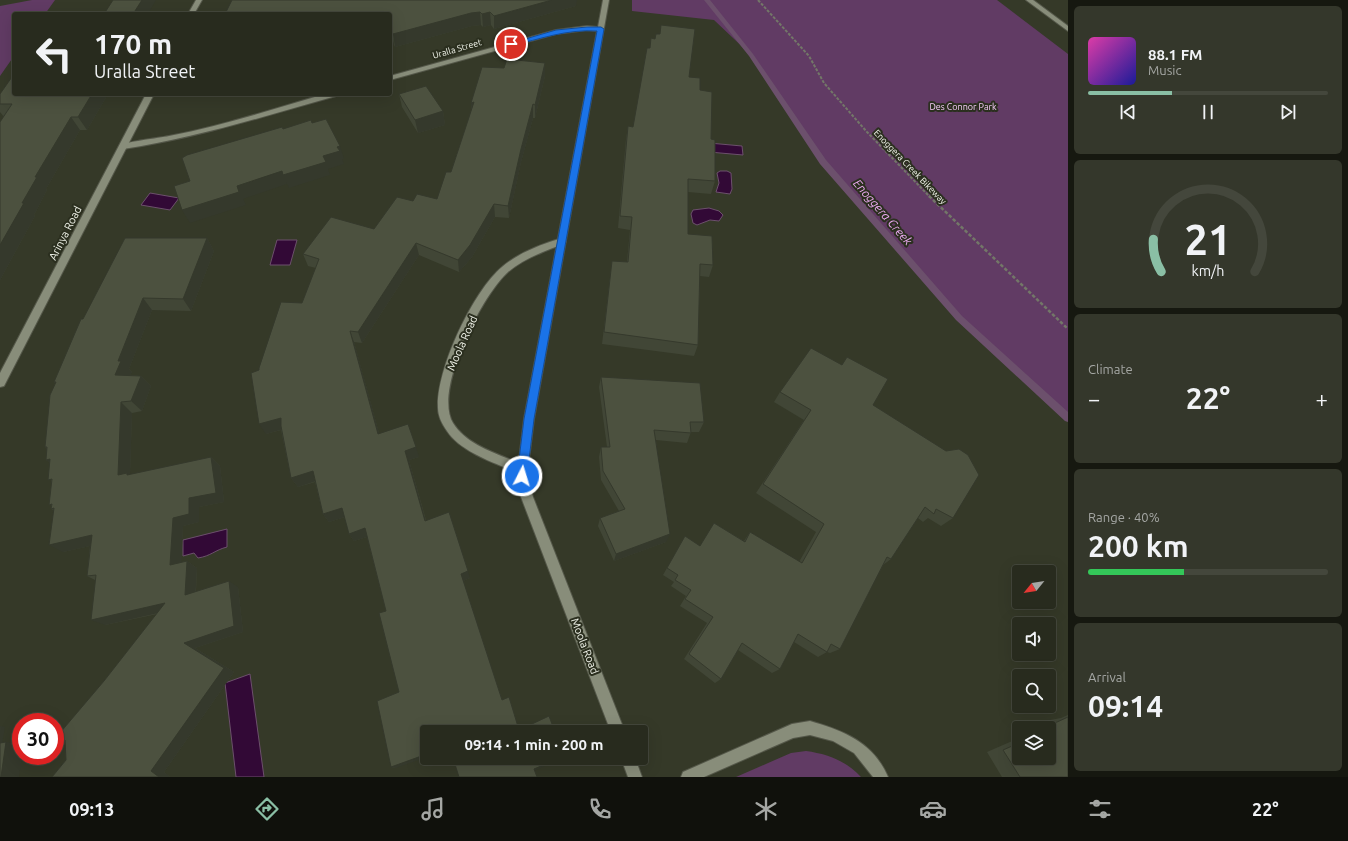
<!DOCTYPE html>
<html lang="en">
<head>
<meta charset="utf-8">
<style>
  body { margin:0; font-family:Ubuntu,sans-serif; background:#34372b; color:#f1f3f6; height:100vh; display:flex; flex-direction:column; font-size:15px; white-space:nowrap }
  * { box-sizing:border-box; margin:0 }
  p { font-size:13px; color:#a5a7a4 }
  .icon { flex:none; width:22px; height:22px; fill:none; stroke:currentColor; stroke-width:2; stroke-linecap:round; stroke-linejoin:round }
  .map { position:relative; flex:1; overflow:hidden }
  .side { display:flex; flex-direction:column; gap:6px; padding:6px; background:#161810; width:280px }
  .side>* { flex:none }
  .banner { position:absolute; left:12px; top:12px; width:380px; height:84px; border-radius:4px; box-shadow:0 4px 16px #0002,0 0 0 1px #44473c; background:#282b1e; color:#f1f3f6; overflow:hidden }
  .needle { width:26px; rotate:240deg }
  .buttons { position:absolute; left:1012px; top:565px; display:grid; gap:8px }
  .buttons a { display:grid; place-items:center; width:44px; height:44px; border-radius:4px; background:#282b1e; box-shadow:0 4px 16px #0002,0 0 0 1px #44473c; font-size:20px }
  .speed { position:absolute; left:12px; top:713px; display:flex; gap:8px; font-size:20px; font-weight:700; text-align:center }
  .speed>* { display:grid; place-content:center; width:52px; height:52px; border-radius:50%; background:#282b1e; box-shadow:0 4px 16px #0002,0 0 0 1px #44473c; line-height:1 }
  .speed .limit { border:6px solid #d22; background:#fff; color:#111 }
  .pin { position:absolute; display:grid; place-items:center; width:34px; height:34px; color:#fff; margin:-17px; border:2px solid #fff; border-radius:50%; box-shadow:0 1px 4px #0007 }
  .me { position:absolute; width:44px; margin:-22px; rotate:5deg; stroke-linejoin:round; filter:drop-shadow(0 0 3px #0008) }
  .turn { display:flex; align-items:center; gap:14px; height:84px; padding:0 16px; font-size:18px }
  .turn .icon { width:52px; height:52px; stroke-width:2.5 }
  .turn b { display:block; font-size:28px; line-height:34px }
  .big { font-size:30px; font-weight:600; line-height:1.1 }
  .side .card { flex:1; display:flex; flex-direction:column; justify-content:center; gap:6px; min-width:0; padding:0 14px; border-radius:6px; background:#34372b }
  .side .dial { align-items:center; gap:0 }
  .dial svg { height:104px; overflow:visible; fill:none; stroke:#44473c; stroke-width:7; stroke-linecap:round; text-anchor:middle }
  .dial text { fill:#f1f3f6; stroke:none }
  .song { display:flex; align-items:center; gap:12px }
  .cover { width:48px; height:48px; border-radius:6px; background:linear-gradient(135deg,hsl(320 70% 55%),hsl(240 70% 35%)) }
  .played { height:4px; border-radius:2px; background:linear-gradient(90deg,#8abfa5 35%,#44473c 35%) }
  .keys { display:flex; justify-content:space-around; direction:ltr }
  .heat { display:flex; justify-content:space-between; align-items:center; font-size:22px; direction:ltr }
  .charge { height:6px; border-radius:3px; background:linear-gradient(90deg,#34c759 40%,#44473c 0) }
  .trip { position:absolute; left:420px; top:725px; width:228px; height:40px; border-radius:4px; background:#282b1e; box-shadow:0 4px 16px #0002,0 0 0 1px #44473c; font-weight:600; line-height:40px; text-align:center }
  .tab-bar { display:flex; height:64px; justify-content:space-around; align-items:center; background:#10110c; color:#a5a7a4 }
  .tab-bar .icon { width:28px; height:28px }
  .tab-bar .selected { color:#8abfa5 }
  .tab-bar b { font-size:18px; color:#f1f3f6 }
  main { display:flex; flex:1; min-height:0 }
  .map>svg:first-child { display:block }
  .green { fill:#613b64 }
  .water { fill:#320936; stroke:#6c506c }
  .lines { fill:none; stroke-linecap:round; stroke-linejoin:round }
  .stream { fill:#6c506c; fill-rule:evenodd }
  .service-casing { stroke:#545749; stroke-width:2 }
  .minor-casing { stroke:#545749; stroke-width:2 }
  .tertiary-casing { stroke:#545749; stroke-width:2 }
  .path-far1 { stroke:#737768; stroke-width:2; stroke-dasharray:3 1.5; stroke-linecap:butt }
  .path { stroke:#737768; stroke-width:2.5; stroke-dasharray:3.5 2; stroke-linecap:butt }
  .service { fill:#888d7a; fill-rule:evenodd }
  .minor { fill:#888d7a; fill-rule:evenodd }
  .tertiary { fill:#888d7a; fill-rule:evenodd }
  .wall { fill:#414636 }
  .shaded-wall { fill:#35392c }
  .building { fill:#4c513f; stroke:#35392c }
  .route { fill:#1a73e8; stroke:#114b97 }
  .labels { text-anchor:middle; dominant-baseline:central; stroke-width:4; stroke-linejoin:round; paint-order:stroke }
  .far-street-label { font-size:9px; fill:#f2f5eb; stroke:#2b2f1f }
  .far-park-label { font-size:9px; fill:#f7cefa; stroke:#2b2f1f }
  .street-label { font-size:11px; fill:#f2f5eb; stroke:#2b2f1f }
  .water-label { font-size:12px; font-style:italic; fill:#edabf3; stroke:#2b2f1f }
</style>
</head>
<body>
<main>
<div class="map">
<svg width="1068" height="777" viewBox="0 0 1068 777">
  <rect width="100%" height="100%" fill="#353928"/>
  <path class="green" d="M32,0H55L45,14H14V56L0,76V6Z
    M632,0H997L1068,54V418L959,318L823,162L751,55L714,20L632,11Z
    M806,751C828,754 846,761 861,777H736L791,753Z"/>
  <path class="water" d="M709,143L742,146L743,155L709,152Z
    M720,171H727L731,173L732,189L730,194L716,192L719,183L717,173Z
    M150,193L179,198L170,210L141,205Z
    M709,208L719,211L723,215L719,221L710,220L697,225L693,223L691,214L693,210Z
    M277,240H297L290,265H270Z
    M227,529V547C215,550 211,556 198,558L194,553L183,556V540Z
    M250,674L264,777H236L225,683Z"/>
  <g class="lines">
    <path class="stream" d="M704,0H710L753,54L826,160L962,316L1068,412V422L1065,421L956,320L820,164L749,56Z"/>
    <g class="service-casing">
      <path id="service" d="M562,238L566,241L565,243C546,251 524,258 508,272C482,295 433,391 453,423C468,447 502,455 526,466L527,469L526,472L522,474C499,465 460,452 447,431C442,424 438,416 438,408C436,370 473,291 502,267C518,253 542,244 562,238Z"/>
    </g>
    <g class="minor-casing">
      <path id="minor" d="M603,0H609L534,419L527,476L533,497L625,732H611L521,497L517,476L524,419L597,31L587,30L556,34L390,80V76L556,30L587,26L598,27Z
        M325,94H337L336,96C265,116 196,138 123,149L119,146C123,142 160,138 169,136C222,126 273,109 325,94Z
        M810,721C844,731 873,742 888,777H873L854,753L833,741L810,735L793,738L704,777H681L683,772L792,724Z
        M621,758H635L642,777H628Z"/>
    </g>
    <g class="tertiary-casing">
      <path id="tertiary" d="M196,0H202L194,14H188Z
        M1026,0H1033L1068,26V31Z
        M146,94H154L4,386L0,387V373Z"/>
    </g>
    <path class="path-far1" d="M758,0L809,56L824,83L867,132L930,197"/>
    <path class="path" d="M929,196L1068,329"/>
    <use href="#service" class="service"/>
    <use href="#minor" class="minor"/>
    <use href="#tertiary" class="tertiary"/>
  </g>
  <path class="wall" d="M576,6L494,29L491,25L483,27L481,25L472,26L395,47L394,45L390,46V14Z
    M545,63V76L535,118H533L521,162L509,218L495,217L472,257L459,272L419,255L362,343L354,342L379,433L419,457L409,460L426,520L470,578L463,581L502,700L519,730L555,732H427L396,768L391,767L399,692L386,611L367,537L354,541L349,534L345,517L329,522L323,514L315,482L298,487L291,478L281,430L266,434L259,370L302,303L316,268L308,266L303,254L374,229L413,201L437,199L451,172L471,111V103L504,68Z
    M689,77L700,90L711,139L715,181L711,194L688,192V234L713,265L709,277L700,276L698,345L694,356L602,344L612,261L627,262L630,230L618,228L626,139L628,126L633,127Z
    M0,94H108L87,130H80L46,189L47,190L34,215L35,216L0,280V122L4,117L0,112Z
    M196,94H253L249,95H197Z
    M399,94L443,111L445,125L418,133L402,107Z
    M207,238L214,251L191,311L152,310L129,369L132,372L130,375L141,376L151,386L142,411L132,413L130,475L211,457L220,466L224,502L199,507V522L183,526L181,562L187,561L197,568L196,591L238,587L243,632L195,648L234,672L164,772L170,777H52L66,760L104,681L157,614L105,625L95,580L87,576L90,546L63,552L54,510L51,509V482L50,463L46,460L47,449L45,447L56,384L54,382L83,319Z
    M601,377L704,422L699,432H691L687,443L656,440L666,542L614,561L598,526L600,518L619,511L601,480L599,457L601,447H607L599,387Z
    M780,392L873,405L953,518L941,526L928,518L923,522L918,518L891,559L883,565L840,649L830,653L827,652L818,657L794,642L780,669L772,673L738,650L721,679L715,683L684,659L707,623L680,606L686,596L671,586L674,582L663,575L685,536L700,546L714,523L744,541L750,532L799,562L816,532L756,493L804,420L774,402Z
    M1068,715V777H1002L987,752L1019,738V758L1049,728H1033L1050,720L1061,718Z"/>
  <path class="shaded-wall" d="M142,0H156L148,14H133Z
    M552,0H577L576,6L494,29V16Z
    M480,12L481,25L472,26L395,47L393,34L471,13Z
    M490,12L491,25L483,27L482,14Z
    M392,32L394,45L390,46V33Z
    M545,63V76L535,118V105Z
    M92,94H108L87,130L78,117Z
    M474,102L472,116L471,103Z
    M533,104V118L521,162L509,218L508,206L521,149Z
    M443,111L445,125L418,133L415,120Z
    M71,117L80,130L46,189L47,190L34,215L35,216L0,280V245L35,177Z
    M340,146L344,159H342L344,164L328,169L330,175L289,188L283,175L323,156L337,147Z
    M282,171L287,184L243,199L246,205L190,223L182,210L237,186Z
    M494,204L495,217L472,257L459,272L458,260Z
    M207,238L214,251L191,311L183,299Z
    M416,243L419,255L362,343L358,332Z
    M143,298L152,310L129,369L132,372L125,385L115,375L118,361Z
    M350,331L354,342L382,444L378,434Z
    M141,376L151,386L142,411L131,401Z
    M121,402L132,413L130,476L118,475Z
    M281,418L287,428L266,434L259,424Z
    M416,447L419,457L409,460L428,529L425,521L405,451Z
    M211,457L220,466L224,502L199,507V522L183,526L181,572L170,565L173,518L189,498Z
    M50,459L59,470L46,460Z
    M313,471L319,480L298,487L291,478Z
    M342,508L348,516L329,522L323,514Z
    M365,528L370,536L354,541L349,534Z
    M670,534L666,542L614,561L616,554Z
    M92,535L104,543L63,552L49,545Z
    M187,561L197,568L195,601L185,595Z
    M468,571L470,578L463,581L461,574Z
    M229,581L238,587L243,632L195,648L234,672L164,772L170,777H159L151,771L184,643Z
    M165,603L176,609L105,625L91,620Z
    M0,726L5,727L1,750H0Z
    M6,742L21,744V756H22L19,777H1Z
    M427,754V757L396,768L391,767Z
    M560,758H562L534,771V769Z"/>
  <path class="building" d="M113,0H142L133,14H104Z
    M232,0H552L494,16L490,12L482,14L480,12L471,13L393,34L392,32L390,33V14H225Z
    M661,25L695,29L689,77L700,78V90L712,92L711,139L715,140V181L688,179V234L712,236L713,265L700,264L698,345L604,332L612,261L628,262L632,217L620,216L628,126L633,127L647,48H650L651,38L655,39L656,34H660Z
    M507,59L545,63L535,105L533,104L521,149L508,206L494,204L470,245L458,260L416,243L358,332L350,331L378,434L408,424L416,447L405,451L425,521L449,512L468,571L461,574L502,700L509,697L519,730L549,716L555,732H427V754L391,767L377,701L399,692L379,613L386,611L365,528L349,534L342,508L323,514L313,471L291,478L281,426V418L259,424L251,373L259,370V368L281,302L302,303L319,259L303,254L331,217L374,229L397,197L413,201L417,194L437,199L446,172H451L474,102L471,103L482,67L504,68Z
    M14,74V94H92L78,117H71L35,177H37L22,203H24L0,245V122L12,104H0V94Z
    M426,86L443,111L415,120L399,94Z
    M326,119L340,146L337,147L340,151L323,156L326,162L283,175L282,171L237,186L239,192L182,210L174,186L190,181L182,158L187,155L282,127L283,129L311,120L312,123Z
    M125,238H207L183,299L143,298L118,361H121L115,375L141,376L131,401L121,402L118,475L127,473V475L211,457L216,493L189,498V514L173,518L170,565L187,561L185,595L229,581L234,626L184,643L224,668L151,771L159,777H52L66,760L65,740L59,734L104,681L165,603L91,620L96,575L87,576L92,535L49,545L54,508L51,509L52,504L49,505L52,479L48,480L50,459L46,460L47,447H45L50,395L56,382H54L81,319H83Z
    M811,348L842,365L847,357L888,379L873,405L946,451L959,449L968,455L979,475L953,518L936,509L934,514L925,507L891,559L887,557L840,649L831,644L827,652L798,634L780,669L742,643L721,679L689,654L713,617L685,599L691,590L675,580L678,575L667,568L685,536L700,546L714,523L745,542L750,532L802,563L824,524L763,484L811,410L780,392Z
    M601,377L700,383L704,422H690L691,433L654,430L670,534L616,554L600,518L625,509L603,471L601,447H610Z
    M1068,717V777H1020L1003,750L1019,743V758H1049V728H1044Z
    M6,742L1,777H0V743Z
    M453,758H560L534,769L537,777H459Z"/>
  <path class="route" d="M587,27H601L604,29L534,419L527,476L525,479L522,481L518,479L517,476L524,419L597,31C567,29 540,39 511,46L508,44L556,30Z"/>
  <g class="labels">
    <g class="far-street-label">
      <text transform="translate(457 49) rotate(-16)">Uralla Street</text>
      <text transform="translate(910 167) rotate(46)">Enoggera Creek Bikeway</text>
    </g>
    <g class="far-park-label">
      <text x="963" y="107">Des Connor Park</text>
    </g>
    <g class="street-label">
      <text transform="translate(65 233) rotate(-63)">Arinya Road</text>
      <text transform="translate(462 343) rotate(-66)">Moola Road</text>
      <text transform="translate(585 646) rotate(69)">Moola Road</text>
    </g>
    <g class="water-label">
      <text transform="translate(883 212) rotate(49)">Enoggera Creek</text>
    </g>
  </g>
</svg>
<div class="buttons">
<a><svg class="needle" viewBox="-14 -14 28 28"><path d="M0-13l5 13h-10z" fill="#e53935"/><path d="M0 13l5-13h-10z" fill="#a5a7a4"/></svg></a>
<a><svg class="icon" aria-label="sound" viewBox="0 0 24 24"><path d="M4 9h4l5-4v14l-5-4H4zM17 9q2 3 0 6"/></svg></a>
<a><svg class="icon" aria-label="search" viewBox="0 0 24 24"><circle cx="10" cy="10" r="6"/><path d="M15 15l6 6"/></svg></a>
<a><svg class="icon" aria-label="layers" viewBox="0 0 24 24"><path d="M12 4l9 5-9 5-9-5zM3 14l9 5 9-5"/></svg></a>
</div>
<div class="speed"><div class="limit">30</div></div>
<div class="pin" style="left:511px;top:44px;background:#d93025"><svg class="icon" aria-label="arrive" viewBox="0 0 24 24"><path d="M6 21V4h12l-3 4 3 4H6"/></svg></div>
<svg class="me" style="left:522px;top:476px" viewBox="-20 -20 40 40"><circle r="17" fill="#1a73e8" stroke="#fff" stroke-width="3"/><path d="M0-11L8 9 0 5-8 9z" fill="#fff"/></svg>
<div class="trip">09:14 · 1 min · 200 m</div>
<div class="banner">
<div class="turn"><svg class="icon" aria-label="left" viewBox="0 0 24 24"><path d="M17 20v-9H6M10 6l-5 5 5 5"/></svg><div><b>170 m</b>Uralla Street</div></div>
</div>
</div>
<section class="side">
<div class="card">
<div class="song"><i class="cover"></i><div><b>88.1 FM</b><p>Music</p></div></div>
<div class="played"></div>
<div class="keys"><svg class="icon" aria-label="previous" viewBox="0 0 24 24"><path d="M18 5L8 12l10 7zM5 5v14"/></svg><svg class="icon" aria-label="pause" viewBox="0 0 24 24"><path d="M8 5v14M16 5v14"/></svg><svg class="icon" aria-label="next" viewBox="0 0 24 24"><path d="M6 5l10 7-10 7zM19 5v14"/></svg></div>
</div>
<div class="card dial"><svg viewBox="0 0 100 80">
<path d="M14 69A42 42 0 1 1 86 69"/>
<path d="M14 69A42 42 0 0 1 8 44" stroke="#8abfa5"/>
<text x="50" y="56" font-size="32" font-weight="700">21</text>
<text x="50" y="72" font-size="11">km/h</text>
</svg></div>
<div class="card"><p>Climate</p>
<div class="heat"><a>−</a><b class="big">22°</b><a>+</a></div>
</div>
<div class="card"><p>Range · 40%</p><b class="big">200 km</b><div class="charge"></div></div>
<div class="card"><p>Arrival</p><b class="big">09:14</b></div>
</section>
</main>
<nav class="tab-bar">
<b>09:13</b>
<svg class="icon selected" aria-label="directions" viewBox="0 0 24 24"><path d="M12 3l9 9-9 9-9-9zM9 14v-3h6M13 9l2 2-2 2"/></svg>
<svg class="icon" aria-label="music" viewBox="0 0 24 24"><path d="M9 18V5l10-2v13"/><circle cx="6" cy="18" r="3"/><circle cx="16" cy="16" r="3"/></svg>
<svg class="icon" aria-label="phone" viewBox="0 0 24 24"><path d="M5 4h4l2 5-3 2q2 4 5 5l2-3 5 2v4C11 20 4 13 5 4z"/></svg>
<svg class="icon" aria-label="climate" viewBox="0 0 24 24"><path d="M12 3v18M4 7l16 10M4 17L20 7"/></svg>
<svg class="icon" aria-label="car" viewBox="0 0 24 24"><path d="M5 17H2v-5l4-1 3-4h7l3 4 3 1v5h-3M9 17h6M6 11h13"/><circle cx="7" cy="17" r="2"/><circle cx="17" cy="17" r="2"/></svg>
<svg class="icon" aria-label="filters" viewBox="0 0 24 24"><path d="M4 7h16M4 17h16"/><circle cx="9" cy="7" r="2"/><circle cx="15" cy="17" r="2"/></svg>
<b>22°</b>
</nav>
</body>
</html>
